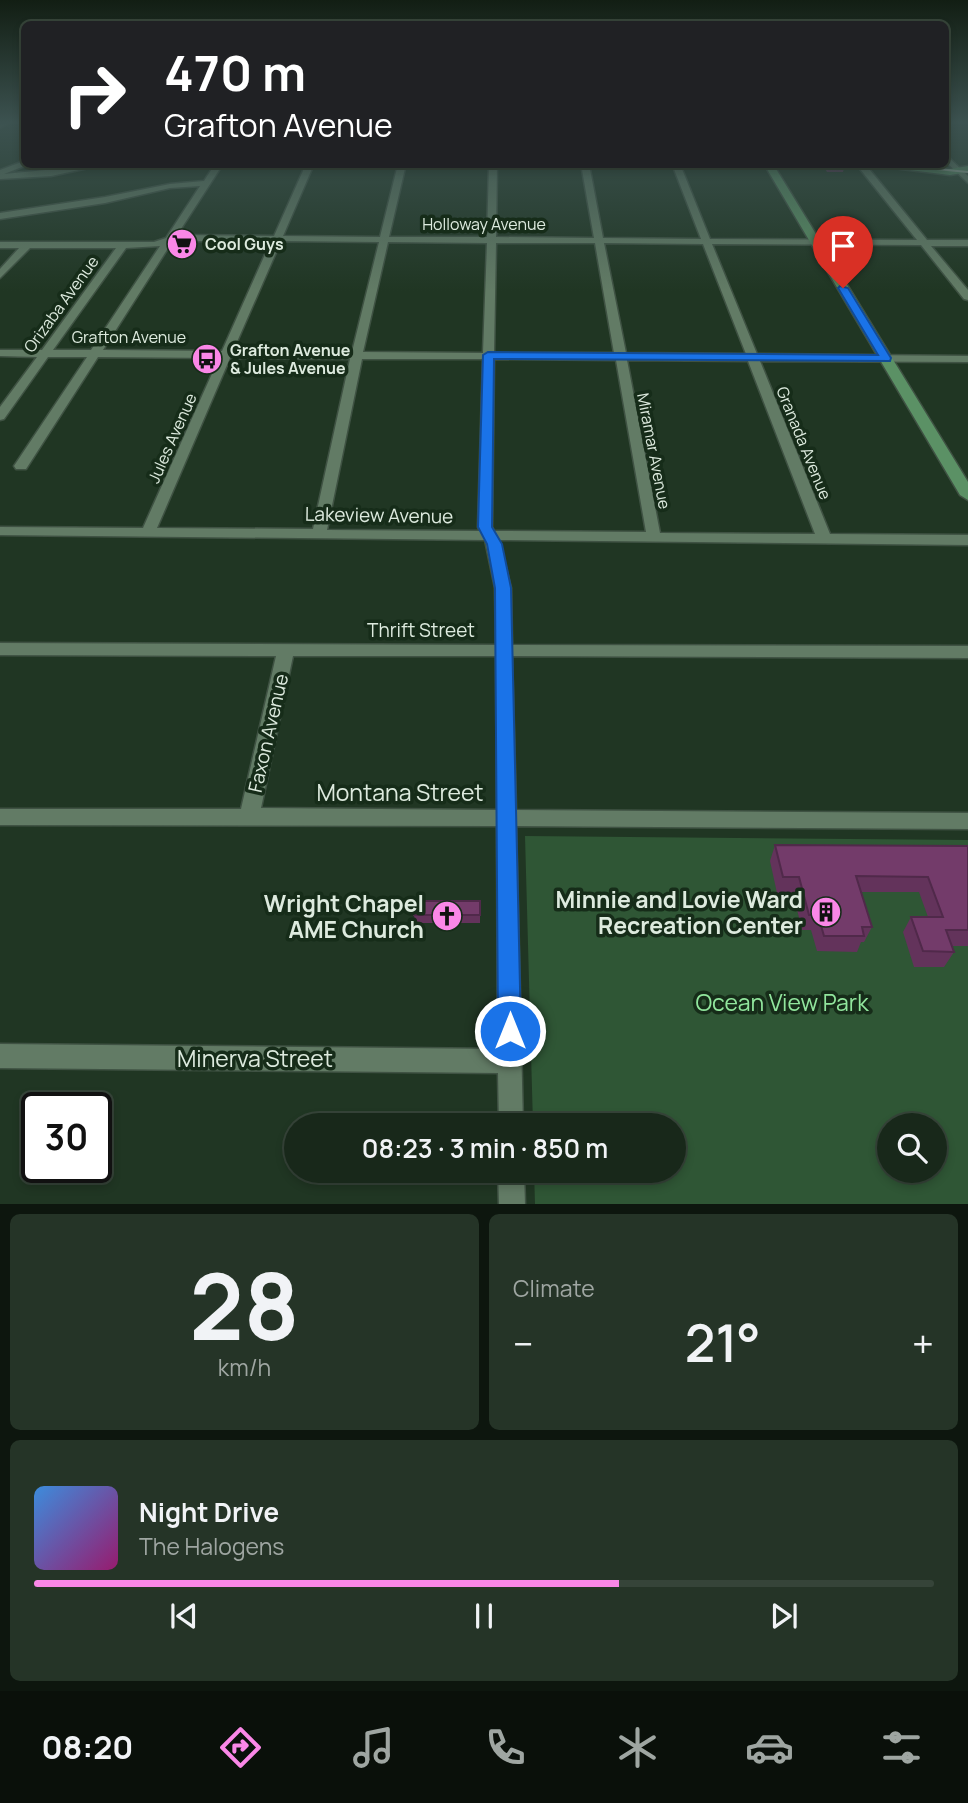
<!DOCTYPE html>
<html lang="en">
<head>
<meta charset="utf-8">
<style>
  body { margin:0; font-family:Manrope,sans-serif; background:#253427; color:#f1f3f6; height:100vh; display:flex; flex-direction:column; font-size:26px; white-space:nowrap }
  * { box-sizing:border-box; margin:0 }
  p { font-size:23px; color:#9fa6a2 }
  .icon { flex:none; width:38px; height:38px; fill:none; stroke:currentColor; stroke-width:2; stroke-linecap:round; stroke-linejoin:round }
  .map { position:relative; height:1204px; overflow:hidden }
  .details { display:flex; flex-direction:column; gap:10px; padding:10px; background:#0d160e; flex:1 }
  .details>* { flex:none }
  .guide { position:absolute; left:21px; top:21px; width:928px; height:147px; border-radius:10px; box-shadow:0 4px 10px #0003,0 0 0 2px #364439; background:#202124; color:#fff; overflow:hidden }
  .controls { position:absolute; left:877px; top:1113px; display:grid; gap:14px }
  .controls a { display:grid; place-items:center; width:70px; height:70px; border-radius:50%; background:#18281a; box-shadow:0 4px 10px #0003,0 0 0 2px #364439; font-size:35px }
  .speed { position:absolute; left:21px; top:1092px; display:flex; gap:14px; font-size:35px; font-weight:700; text-align:center }
  .speed>* { display:grid; place-content:center; width:91px; height:91px; border-radius:50%; background:#18281a; box-shadow:0 4px 10px #0003,0 0 0 2px #364439; line-height:1 }
  .speed .limit { border:4px solid #111; border-radius:10px; background:#fff; color:#111 }
  .pin { position:absolute; display:grid; place-items:center; width:60px; height:60px; color:#fff; margin:-72px -30px; border-radius:50% 50% 50% 0; rotate:-45deg; box-shadow:0 0 7px #0007 }
  .pin .icon { rotate:45deg }
  .me { position:absolute; width:77px; margin:-38px; rotate:0deg; stroke-linejoin:round; filter:drop-shadow(0 0 5px #0008) }
  .turn { display:flex; align-items:center; gap:24px; height:147px; padding:0 28px; font-size:32px }
  .turn .icon { width:91px; height:91px; stroke-width:2.5 }
  .turn b { display:block; font-size:49px; line-height:60px }
  .big { font-size:52px; font-weight:600; line-height:1.1 }
  .details .tile { flex:1; display:flex; flex-direction:column; justify-content:center; gap:10px; min-width:0; padding:0 24px; border-radius:10px; background:#253427 }
  .details .dial { align-items:center; gap:0 }
  .dial b { font-size:91px; line-height:1 }
  .song { display:flex; align-items:center; gap:21px }
  .cover { width:84px; height:84px; border-radius:10px; background:linear-gradient(135deg,hsl(210 70% 55%),hsl(320 70% 35%)) }
  .played { height:7px; border-radius:4px; background:linear-gradient(90deg,#fa87e7 65%,#364439 65%) }
  .keys { display:flex; justify-content:space-around; direction:ltr }
  .heat { display:flex; justify-content:space-between; align-items:center; font-size:38px; direction:ltr }
  .details .tiles { flex:1; display:grid; gap:10px; grid-template-columns:1fr 1fr }
  .tile:last-child { grid-column:span 2 }
  .trip { position:absolute; left:284px; top:1113px; width:402px; height:70px; border-radius:35px; background:#18281a; box-shadow:0 4px 10px #0003,0 0 0 2px #364439; font-weight:600; line-height:70px; text-align:center }
  .menu { display:flex; height:112px; justify-content:space-around; align-items:center; background:#0a100a; color:#9fa6a2 }
  .menu .icon { width:49px; height:49px }
  .menu .on { color:#fa87e7 }
  .menu b { font-size:32px; color:#f1f3f6 }
  .map>svg:first-child { display:block }
  .green { fill:#2f5635; fill-rule:evenodd }
  .lines { fill:none; stroke-linecap:round; stroke-linejoin:round }
  .street-casing { stroke:#3f5243; stroke-width:3 }
  .secondary-casing { stroke:#3f5243; stroke-width:3 }
  .street { fill:#627b65; fill-rule:evenodd }
  .secondary { fill:#5b9165; fill-rule:evenodd }
  .tram { stroke:#acbbad; stroke-width:2 }
  .wall { fill:#63335b }
  .building { fill:#733b6a; stroke:#50294a; stroke-width:2 }
  .route { fill:#1a73e8; stroke:#114b97; stroke-width:2 }
  .labels { text-anchor:middle; dominant-baseline:central; stroke-width:7; stroke-linejoin:round; paint-order:stroke }
  .far-street-label { font-size:16px; fill:#ddeade; stroke:#162c19 }
  .far-poi-label { font-size:16px; font-weight:bold; fill:#ddeade; stroke:#162c19; text-anchor:start }
  .street-label { font-size:19px; fill:#ddeade; stroke:#162c19 }
  .near-street-label { font-size:23px; fill:#ddeade; stroke:#162c19 }
  .near-poi-label { font-size:23px; font-weight:bold; fill:#ddeade; stroke:#162c19; text-anchor:end }
  .near-park-label { font-size:23px; fill:#91e69d; stroke:#162c19 }
</style>
</head>
<body>
<div class="map">
<svg width="968" height="1205" viewBox="0 0 968 1205">
  <rect width="100%" height="100%" fill="#203623"/>
  <path class="green" d="M525,836L968,840V1204H535L534,1171H674V1125H533ZM889,1125H934V1171H889Z"/>
  <g class="lines">
    <g class="street-casing">
      <path id="street" d="M0,123H9L0,128Z
        M945,154L968,176V183L945,161Z
        M24,161L27,165L4,174L107,164L51,176L0,179V170Z
        M215,164H223L177,235L274,236L306,164H314L283,236L380,237L398,164H406L389,237H487L489,164H497L496,237L594,238L581,164H589L603,238L701,239L672,164H680L710,239L917,240L856,164H865L927,240H968V246H931L968,290V300L964,299L921,245L712,244L757,354L968,356V362L760,361L830,534L968,535V545L499,540L511,588L512,645L968,646V658L512,656L516,810L968,813V829L516,826L523,1125H499L498,1073L0,1068V1044L498,1049L497,826L0,825V809H241L276,656L0,655V643L496,645L495,588L485,540L0,535V527L143,528L219,358L98,357L26,469H16L14,466L87,357H48L4,419L0,420V407L37,357L0,356V350H42L116,248H30L0,278V269L19,248H0V242H154L166,238L200,186L170,188L105,203L0,219V213L105,197L170,184L204,181ZM177,241H271L222,351L103,350L172,242ZM281,241L379,242L352,352L233,351ZM388,242L487,243L483,353L363,352ZM496,243H595L614,353H494ZM604,243L703,244L746,354L626,353ZM160,246L91,350H53L126,248ZM230,358L350,359L313,529L157,528ZM362,359H483L478,527L480,531L327,530ZM494,359L616,360L646,532L494,531L492,527ZM627,360L748,361L815,534L660,533ZM293,656H496L497,810L261,808Z
        M498,1171H524L525,1205H499Z"/>
    </g>
    <g class="secondary-casing">
      <path id="secondary" d="M764,164H773L968,482V500L960,495Z
        M861,164L950,169L968,166V172L950,175Z"/>
    </g>
    <use href="#street" class="street"/>
    <use href="#secondary" class="secondary"/>
    <path class="tram" d="M884,164L968,172"/>
  </g>
  <path class="wall" d="M945,151L948,154L945,165L938,164H945Z
    M822,164H845L843,172H827Z
    M775,845L968,846V946H952L954,952L944,967H914L903,932L911,917H928L919,892H861L872,927L864,942H861L857,952L817,951L811,930H802L793,893H777L770,861Z
    M480,901V923H415L414,915Z"/>
  <path class="building" d="M775,845L968,846V930H946L954,952L923,951L911,917H943L928,877L856,876L872,927H862L864,936H824L818,915H809L799,877H783Z
    M415,901H480V915H414Z"/>
  <linearGradient id="sky" x2="0" y2="1"><stop stop-color="#121e13"/><stop offset="0.42" stop-color="#3c5250"/><stop offset="1" stop-color="#3c5250" stop-opacity="0"/></linearGradient>
  <rect width="968" height="291" fill="url(#sky)"/>
  <path class="route" d="M840,286L848,288L891,358L890,361L494,359L492,527L502,544L511,588L521,1031L518,1039L510,1042L501,1039L498,1031L495,588L487,544L478,527L483,355L488,352L878,355L838,288Z"/>
  <defs>
    <g id="supermarket-disc" transform="scale(1.575)"><circle r="9.5" fill="#fa87e7" stroke="#162c19"/><path d="M-6-5.5h2.5l.6 2H6L4.5 2H-2.5L-4.4-4H-6ZM-1.5 3.2a1.3 1.3 0 1 0 .1 0ZM3 3.2a1.3 1.3 0 1 0 .1 0Z" fill="#111"/></g>
    <g id="bus-disc" transform="scale(1.575)"><circle r="9.5" fill="#fa87e7" stroke="#162c19"/><path d="M-5-6H5V4H4V6H2V4H-2V6H-4V4H-5ZM-3.5-4V0h7V-4ZM-3.5 1.2v1.5H-2V1.2ZM2 1.2v1.5H3.5V1.2Z" fill="#111"/></g>
    <g id="building-disc" transform="scale(1.575)"><circle r="9.5" fill="#fa87e7" stroke="#162c19"/><path d="M-4-6H4V6H1V3H-1V6H-4ZM-2.5-4.3h1.7v1.8h-1.7ZM.8-4.3h1.7v1.8H.8ZM-2.5-1h1.7V.8h-1.7ZM.8-1h1.7V.8H.8Z" fill="#111"/></g>
    <g id="church-disc" transform="scale(1.575)"><circle r="9.5" fill="#fa87e7" stroke="#162c19"/><path d="M-1.2-6h2.4v3.5h3.3v2.4h-3.3V6h-2.4V-.1h-3.3v-2.4h3.3Z" fill="#111"/></g>
  </defs>
  <g fill-rule="evenodd">
    <use href="#supermarket-disc" x="182" y="244"/>
    <use href="#bus-disc" x="207" y="359"/>
    <use href="#building-disc" x="826" y="912"/>
    <use href="#church-disc" x="447" y="916"/>
  </g>
  <g class="labels">
    <g class="far-street-label">
      <text x="484" y="224">Holloway Avenue</text>
      <text transform="translate(61 304) rotate(-54)">Orizaba Avenue</text>
      <text x="129" y="337">Grafton Avenue</text>
      <text transform="translate(172 438) rotate(-66)">Jules Avenue</text>
      <text transform="translate(804 443) rotate(68)">Granada Avenue</text>
      <text transform="translate(654 451) rotate(79)">Miramar Avenue</text>
    </g>
    <g class="far-poi-label">
      <text x="205" y="244">Cool Guys</text>
      <text x="230" y="350">Grafton Avenue<tspan x="230" dy="18">&amp; Jules Avenue</tspan></text>
    </g>
    <g class="street-label">
      <text transform="translate(379 515) rotate(1)">Lakeview Avenue</text>
      <text x="421" y="630">Thrift Street</text>
      <text transform="translate(268 733) rotate(-77)">Faxon Avenue</text>
    </g>
    <g class="near-street-label">
      <text x="400" y="792">Montana Street</text>
      <text x="255" y="1058">Minerva Street</text>
    </g>
    <g class="near-poi-label">
      <text x="803" y="899">Minnie and Lovie Ward<tspan x="803" dy="26">Recreation Center</tspan></text>
      <text x="424" y="903">Wright Chapel<tspan x="424" dy="26">AME Church</tspan></text>
    </g>
    <g class="near-park-label">
      <text x="782" y="1002">Ocean View Park</text>
    </g>
  </g>
</svg>
<div class="controls">
<a><svg class="icon" aria-label="search" viewBox="0 0 24 24"><circle cx="10" cy="10" r="6"/><path d="M15 15l6 6"/></svg></a>
</div>
<div class="speed"><div class="limit">30</div></div>
<div class="pin" style="left:843px;top:288px;background:#d93025"><svg class="icon" aria-label="arrive" viewBox="0 0 24 24"><path d="M6 21V4h12l-3 4 3 4H6"/></svg></div>
<svg class="me" style="left:510px;top:1031px" viewBox="-20 -20 40 40"><circle r="17" fill="#1a73e8" stroke="#fff" stroke-width="3"/><path d="M0-11L8 9 0 5-8 9z" fill="#fff"/></svg>
<div class="trip">08:23 · 3 min · 850 m</div>
<div class="guide">
<div class="turn"><svg class="icon" aria-label="right" viewBox="0 0 24 24"><path d="M7 20v-9h11M14 6l5 5-5 5"/></svg><div><b>470 m</b>Grafton Avenue</div></div>
</div>
</div>
<section class="details">
<div class="tiles">
<div class="tile dial"><b>28</b><p>km/h</p></div>
<div class="tile"><p>Climate</p>
<div class="heat"><a>−</a><b class="big">21°</b><a>+</a></div>
</div>
<div class="tile">
<div class="song"><i class="cover"></i><div><b>Night Drive</b><p>The Halogens</p></div></div>
<div class="played"></div>
<div class="keys"><svg class="icon" aria-label="previous" viewBox="0 0 24 24"><path d="M18 5L8 12l10 7zM5 5v14"/></svg><svg class="icon" aria-label="pause" viewBox="0 0 24 24"><path d="M8 5v14M16 5v14"/></svg><svg class="icon" aria-label="next" viewBox="0 0 24 24"><path d="M6 5l10 7-10 7zM19 5v14"/></svg></div>
</div>
</div>
</section>
<nav class="menu">
<b>08:20</b>
<svg class="icon on" aria-label="directions" viewBox="0 0 24 24"><path d="M12 3l9 9-9 9-9-9zM9 14v-3h6M13 9l2 2-2 2"/></svg>
<svg class="icon" aria-label="music" viewBox="0 0 24 24"><path d="M9 18V5l10-2v13"/><circle cx="6" cy="18" r="3"/><circle cx="16" cy="16" r="3"/></svg>
<svg class="icon" aria-label="phone" viewBox="0 0 24 24"><path d="M5 4h4l2 5-3 2q2 4 5 5l2-3 5 2v4C11 20 4 13 5 4z"/></svg>
<svg class="icon" aria-label="climate" viewBox="0 0 24 24"><path d="M12 3v18M4 7l16 10M4 17L20 7"/></svg>
<svg class="icon" aria-label="car" viewBox="0 0 24 24"><path d="M5 17H2v-5l4-1 3-4h7l3 4 3 1v5h-3M9 17h6M6 11h13"/><circle cx="7" cy="17" r="2"/><circle cx="17" cy="17" r="2"/></svg>
<svg class="icon" aria-label="filters" viewBox="0 0 24 24"><path d="M4 7h16M4 17h16"/><circle cx="9" cy="7" r="2"/><circle cx="15" cy="17" r="2"/></svg>
</nav>
</body>
</html>
